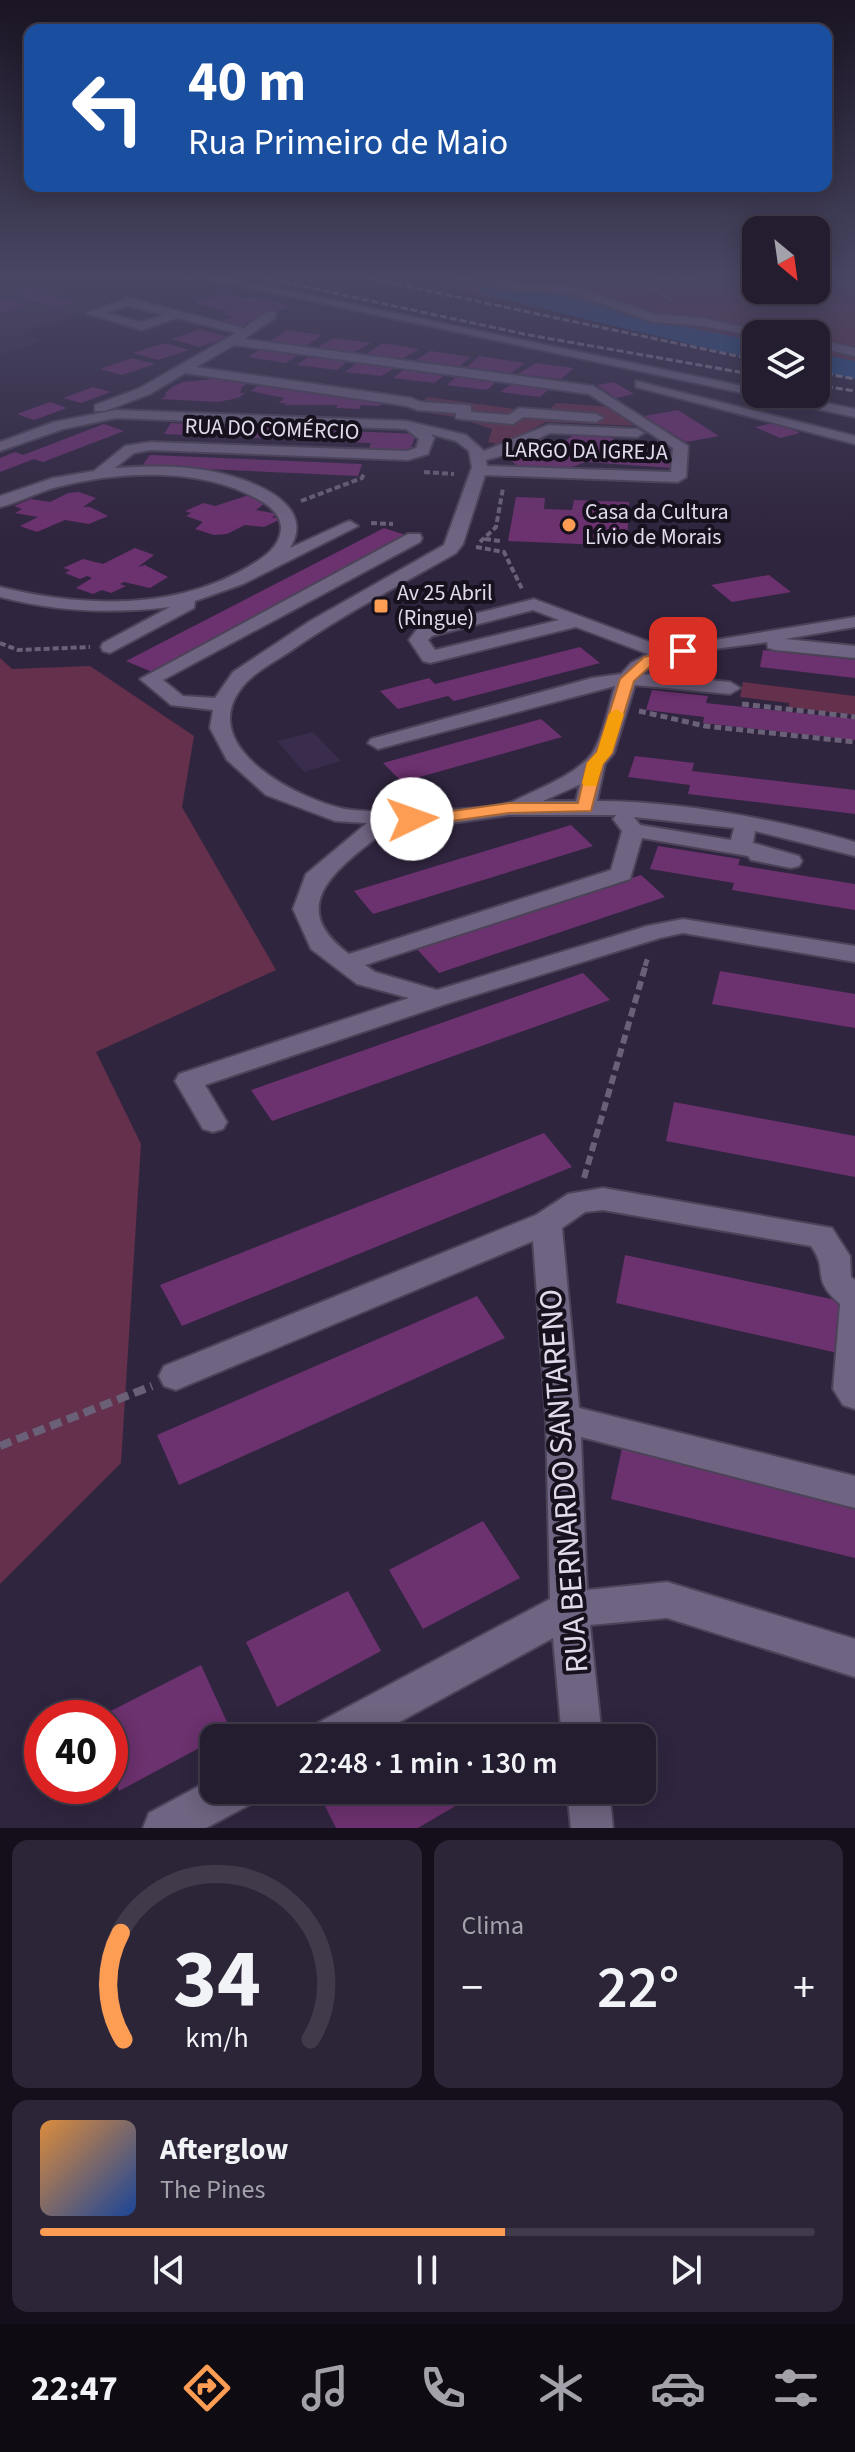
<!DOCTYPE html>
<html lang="pt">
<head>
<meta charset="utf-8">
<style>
  body { margin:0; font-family:"Source Sans 3",sans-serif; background:#2c2537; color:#f1f3f6; height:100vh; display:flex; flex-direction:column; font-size:30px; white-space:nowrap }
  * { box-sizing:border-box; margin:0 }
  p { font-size:26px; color:#a3a1aa }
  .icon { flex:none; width:44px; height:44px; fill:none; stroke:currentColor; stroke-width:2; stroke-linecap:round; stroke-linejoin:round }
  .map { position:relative; height:1828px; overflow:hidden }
  .side { display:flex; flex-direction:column; gap:12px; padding:12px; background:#140f1a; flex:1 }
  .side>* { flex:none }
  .guide { position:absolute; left:24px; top:24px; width:808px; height:168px; border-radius:16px; box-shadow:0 4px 20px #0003,0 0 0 2px #413a4b; background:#1a4fa0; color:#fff; overflow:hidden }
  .needle { width:52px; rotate:151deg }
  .fabs { position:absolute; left:742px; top:216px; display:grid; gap:16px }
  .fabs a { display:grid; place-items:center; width:88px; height:88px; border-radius:16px; background:#241c2f; box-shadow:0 4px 20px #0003,0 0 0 2px #413a4b; font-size:40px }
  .speed { position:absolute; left:24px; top:1700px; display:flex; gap:16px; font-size:40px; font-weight:700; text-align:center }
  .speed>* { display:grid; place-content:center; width:104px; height:104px; border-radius:50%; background:#241c2f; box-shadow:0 4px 20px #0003,0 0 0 2px #413a4b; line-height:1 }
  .speed .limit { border:12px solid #d22; background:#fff; color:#111 }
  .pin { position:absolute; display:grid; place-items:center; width:68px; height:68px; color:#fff; margin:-34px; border-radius:16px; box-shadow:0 4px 12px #0006 }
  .me { position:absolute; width:88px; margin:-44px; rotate:87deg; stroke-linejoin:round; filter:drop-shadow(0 0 6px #0008) }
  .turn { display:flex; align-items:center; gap:28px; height:168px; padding:0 32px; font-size:36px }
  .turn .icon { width:104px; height:104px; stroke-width:2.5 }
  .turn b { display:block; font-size:56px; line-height:68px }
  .big { font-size:60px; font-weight:600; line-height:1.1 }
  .side .tile { flex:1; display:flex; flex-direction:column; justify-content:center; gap:12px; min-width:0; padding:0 28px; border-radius:16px; background:#2c2537 }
  .side .dial { align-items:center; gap:0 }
  .dial svg { height:208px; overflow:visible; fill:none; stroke:#413a4b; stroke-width:7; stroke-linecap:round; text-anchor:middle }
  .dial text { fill:#f1f3f6; stroke:none }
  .song { display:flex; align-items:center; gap:24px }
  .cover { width:96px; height:96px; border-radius:12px; background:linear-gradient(135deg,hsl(30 70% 55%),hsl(220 70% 35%)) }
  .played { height:8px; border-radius:4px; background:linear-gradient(90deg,#fc9d53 60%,#413a4b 60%) }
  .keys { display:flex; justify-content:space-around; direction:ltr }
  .heat { display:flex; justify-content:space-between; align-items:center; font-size:44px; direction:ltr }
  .side .tiles { flex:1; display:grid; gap:12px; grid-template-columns:1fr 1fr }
  .tile:last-child { grid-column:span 2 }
  .trip { position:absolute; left:200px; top:1724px; width:456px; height:80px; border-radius:16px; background:#241c2f; box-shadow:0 4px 20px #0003,0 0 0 2px #413a4b; font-weight:600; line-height:80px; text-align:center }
  .dock { display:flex; height:128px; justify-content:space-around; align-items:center; background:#0e0b13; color:#a3a1aa }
  .dock .icon { width:56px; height:56px }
  .dock .on { color:#fc9d53 }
  .dock b { font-size:36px; color:#f1f3f6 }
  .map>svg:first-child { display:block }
  .built { fill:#392c4c }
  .green { fill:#64304c }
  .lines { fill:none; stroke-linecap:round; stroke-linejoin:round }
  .river { fill:#204f8f; fill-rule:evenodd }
  .building { fill:#6c316f }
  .minor-casing { stroke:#4c4358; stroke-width:4 }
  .path-far4 { stroke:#6a6178; stroke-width:3; stroke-dasharray:4 2; stroke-linecap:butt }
  .path-far3 { stroke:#6a6178; stroke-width:4; stroke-dasharray:6 3; stroke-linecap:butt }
  .path-far2 { stroke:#6a6178; stroke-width:5; stroke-dasharray:7 4; stroke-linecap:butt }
  .path-far1 { stroke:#6a6178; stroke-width:6; stroke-dasharray:9 5; stroke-linecap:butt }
  .path { stroke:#6a6178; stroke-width:8; stroke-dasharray:12 6; stroke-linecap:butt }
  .minor { fill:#6f6481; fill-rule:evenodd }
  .rail { stroke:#8a8197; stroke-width:3; stroke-dasharray:7 3; stroke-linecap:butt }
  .route { fill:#fc9d53; stroke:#a46636; stroke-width:2 }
  .slow { fill:#f59e0b }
  .poi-dot { fill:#fc9d53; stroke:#16111d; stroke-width:3 }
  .labels { text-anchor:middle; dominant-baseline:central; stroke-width:8; stroke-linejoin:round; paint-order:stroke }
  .far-street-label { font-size:22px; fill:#e0daeb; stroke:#16111d }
  .far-poi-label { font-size:22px; fill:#e0daeb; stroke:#16111d; text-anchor:start }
  .near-street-label { font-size:32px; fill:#e0daeb; stroke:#16111d }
</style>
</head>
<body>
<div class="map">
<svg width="855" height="1828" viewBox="0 0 855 1828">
  <rect width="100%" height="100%" fill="#30253f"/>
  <path class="built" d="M0,288H50L109,304L19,333L43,341L0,355Z
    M313,732L341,761L304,772L277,741Z"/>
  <path class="green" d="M399,278H756V290H816V278H855V374L816,366V334H756V354Z
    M427,397L546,413L556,403L613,407L640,426L546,422L501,445L488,442L492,429L455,417L414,411Z
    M0,658L12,669L90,666L194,736L182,807L276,970L96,1052L141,1144L121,1463L0,1584Z
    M743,682L855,696V715L789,707V703L740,697Z"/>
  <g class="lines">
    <path class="river" d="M492,280L565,295L633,316L756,341V359C664,339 574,316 483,294L479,288L483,282Z
      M816,353L855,361V379L816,371Z"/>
  </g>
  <path class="building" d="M26,278H132L129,282L26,281Z
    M29,290L74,302L58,307L13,295Z
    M225,293L247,299L253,297L291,306L247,322L245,324L248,325L241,327L222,320L232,317L222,314L229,312L194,303Z
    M0,299H2L26,305L0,313Z
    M200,329L229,337L199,347L172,339Z
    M287,330L322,335L306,346L270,341Z
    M334,338L371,343L354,352L318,347Z
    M165,343L189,350L158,360L133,353Z
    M383,343L419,349L402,359L366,354Z
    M260,350L298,355L286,363L248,357Z
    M430,351L471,357L458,367L416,360Z
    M479,356L525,363L510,374L466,368Z
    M308,357L348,361L337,370L297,365Z
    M132,358L155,364L122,375L100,369Z
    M357,363L395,368L381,376L345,372Z
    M536,363L574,368L561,379L518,374Z
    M405,369L446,374L434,383L393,378Z
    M457,376L497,381L487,390L447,385Z
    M223,378L250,382L242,387L240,393H245L238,398L218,402L160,399L166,396L165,393L172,387L183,382Z
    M614,382L634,394L616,398L597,385Z
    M261,383L384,402L379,406L361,405L359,409L336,408L338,405H284L286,403H279L284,398L251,391Z
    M512,384L549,389L540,397L500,392Z
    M93,387L111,392L81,403L63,398Z
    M50,402L67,408L34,420L17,414Z
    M678,410L719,436L686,442L644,416Z
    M777,422L800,433L780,438L755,427Z
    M171,423L416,434L410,451L369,449L371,443L164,434Z
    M104,424L124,431L43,462L34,459L0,472V458L15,452L23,455Z
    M576,434L609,436L621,444L615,446L627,453L670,456L674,459L672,468L586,462L566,469L524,467L516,465L507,456L540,439L564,441Z
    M150,455L362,464L358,476L142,466Z
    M79,492L96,498L83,507H90L108,516L89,524L65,520L37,532L20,526L38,517L15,513L22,509L14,506L31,499L50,502L68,493Z
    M249,495L268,501L256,510L278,514L272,517L281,519L264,527L245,525L227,534L214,535L195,529L203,522L186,516L191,513L185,511L204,503L215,506Z
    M516,497L545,498L544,509L572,510L574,500L629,502L627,546L508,541Z
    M384,528L409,536L152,672L126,661Z
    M135,548L154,555L138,567L145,565L168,577L150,588L124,582L120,584L126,586L111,593L102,590L93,594L76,588L92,578L87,576L80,579L65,573L70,570L63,568L83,559L103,564Z
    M769,575L791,592L732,602L711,585Z
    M580,647L600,663L454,701L448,696L398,709L380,691L429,678L435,684Z
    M763,650L855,660V678L760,667Z
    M652,690L708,696L706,703L855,719V740L703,723L704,717L646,710Z
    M541,719L562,737L402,782L383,763Z
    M635,756L694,763L692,771L855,790V814L688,794L690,785L628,777Z
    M571,825L593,846L373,914L354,891Z
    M658,846L740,859L738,865L855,884V910L732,890L734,883L650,869Z
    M641,875L665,897L439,973L415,947Z
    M720,971L855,994V1028L712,1004Z
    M583,973L610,1000L272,1121L251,1090Z
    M674,1102L855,1136V1177L666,1141Z
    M544,1133L572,1167L182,1326L160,1285Z
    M625,1255L850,1303L842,1354L616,1303Z
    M477,1296L505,1338L179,1485L157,1435Z
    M624,1439L855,1493V1558L611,1499Z
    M483,1521L520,1578L423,1629L389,1570Z
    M348,1591L381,1651L277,1707L246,1642Z
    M201,1665L231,1731L119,1791L110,1769V1718H97Z
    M317,1790H458L464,1801L418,1828H336Z"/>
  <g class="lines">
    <g class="minor-casing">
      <path id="minor" d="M204,278H226L756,389V394H783L855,409V417Z
        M461,278L576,287L655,314L703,318L771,334L756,336L703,326L653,322L574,294L457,284L451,281Z
        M128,298L244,328L267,312H275V318L244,339L593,386L688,446L686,477L678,482L485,475L463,544L456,553C400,585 342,615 289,652C271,664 250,674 238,693C201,751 301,800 345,809C369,814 494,811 514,801C537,789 574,776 591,755C602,741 609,704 615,686L378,749L368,743L371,739L592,678L621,674L631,663L648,654L576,627L430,663L423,661L409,640L418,628L534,599L666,648L855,617V627L785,639L855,646V658L775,650L768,648L767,642C731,648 669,650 642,674L730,682L740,688L730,694L635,685L614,753L605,764L597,801C679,801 776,819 855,842V856L755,831L753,843L799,856L802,861L799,866L791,868L751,860L748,856L642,838L630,879L365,965L375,972L437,990L647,926L683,919L855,946V962L683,933L660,938L446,1004L205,1085L227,1122L223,1129L213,1132L203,1129L175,1081L179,1074L409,998L357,984L311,949L293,909L306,874L367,823L335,821L266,795L227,760L210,728L213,710L171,705L140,679L408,534H420L422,538L420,542L163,680L183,696L215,698L233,672L310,621L444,545L472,467L469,451L456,441L431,434L434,438L428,454L408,460L150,450L134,453L115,468C146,466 179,465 210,471C243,477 319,501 290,548L344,523L350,521L358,526L243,584L195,601L194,608L110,653L103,651L101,647L103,643L170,607C111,614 57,612 0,597V587C82,607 173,611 248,567C263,558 281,547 281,527C280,512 266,503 254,497C197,467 118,471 57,487C38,492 20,502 0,507V496L53,478L94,471L125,446L150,442L407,451L416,448L419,439L406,429L116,418L63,429L0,451V442L54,422L116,410L406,421L466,435L484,451L548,425L637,429L644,433L637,437L550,433L504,455L486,460L487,466L671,472L673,448L589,394L234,345L196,367L411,398L421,402L466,405L471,406V412L509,415L519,408L596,414L603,418L596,422L523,417L513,424L461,419L456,418V413L418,410L407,406L185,373L150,394L105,411H95V405L140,388L236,333L177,318L142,330L86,313ZM128,306L164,315L141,322L105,313ZM533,610L559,620L435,650L428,640L432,636ZM580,784L576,801H543L579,785ZM509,815H616L613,819L622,831L611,870L349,954C277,901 350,861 393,824L438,825ZM634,817L734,828L731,840L640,825Z
        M816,339L855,348V356L816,347Z
        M636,381L855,436V444L636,387Z
        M603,1188L832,1228L850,1256L851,1277L855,1280V1409L843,1405L833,1389L840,1304C809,1277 830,1272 811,1246L603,1210L585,1212L562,1228L579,1408L855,1476V1508L581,1437L587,1590L667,1582L855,1639V1677L667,1618L590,1625L602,1738H562L553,1638L370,1738H310L316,1724L550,1599L546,1418L533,1241L176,1390L164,1386L159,1376L164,1366L536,1215L568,1194Z
        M214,1778V1790H255L249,1805L206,1828H143L149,1813Z
        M567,1790H609L613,1828H571Z"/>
    </g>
    <path class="path-far4" d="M178,278L193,280
      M644,278H704
      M819,278L855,285
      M603,279L645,284L672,300"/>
    <path class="path-far3" d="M424,472L454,474
      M301,501L362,478L364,473
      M371,523L393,524
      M485,539L500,541
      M480,542L496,527L503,488
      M476,547L504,552L522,589
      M0,643L18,650L90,647"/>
    <path class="path-far2" d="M742,704L855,717
      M639,711L705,726L855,742
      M645,966L648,957"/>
    <path class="path-far1" d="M584,1178L646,964"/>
    <path class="path" d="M0,1446L152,1386"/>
    <use href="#minor" class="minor"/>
    <path class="rail" d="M264,278L524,334L756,375
      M367,278L756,360
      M816,372L855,379
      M816,385L855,391"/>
  </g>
  <linearGradient id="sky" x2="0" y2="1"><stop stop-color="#1a1423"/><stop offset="0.52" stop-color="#484663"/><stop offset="1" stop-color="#484663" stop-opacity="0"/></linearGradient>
  <rect width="855" height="534" fill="url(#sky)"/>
  <path class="route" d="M683,647L690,651L688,654L654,663L634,681L612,753L603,764L591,811L509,813L438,823L412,824L403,819L412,814L438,813L509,803H578L587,763L597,752L620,679L644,657Z"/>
  <path class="slow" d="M616,709L624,714L612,753L603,764L596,786H585L582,783L587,763L597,752L609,714Z"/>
  <g class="poi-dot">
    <circle cx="569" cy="525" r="8"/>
    <rect x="373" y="598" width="16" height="16" rx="4"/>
  </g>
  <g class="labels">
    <g class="far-street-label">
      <text transform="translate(272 429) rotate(2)">RUA DO COMÉRCIO</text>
      <text transform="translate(586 451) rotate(1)">LARGO DA IGREJA</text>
    </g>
    <g class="far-poi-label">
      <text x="585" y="512">Casa da Cultura<tspan x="585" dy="25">Lívio de Morais</tspan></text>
      <text x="397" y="593">Av 25 Abril<tspan x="397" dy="25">(Ringue)</tspan></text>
    </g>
    <g class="near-street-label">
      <text transform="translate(564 1481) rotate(-94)">RUA BERNARDO SANTARENO</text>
    </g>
  </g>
</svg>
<div class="fabs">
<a><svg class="needle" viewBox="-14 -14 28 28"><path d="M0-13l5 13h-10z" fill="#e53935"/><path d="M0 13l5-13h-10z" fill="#a3a1aa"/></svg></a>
<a><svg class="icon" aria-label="layers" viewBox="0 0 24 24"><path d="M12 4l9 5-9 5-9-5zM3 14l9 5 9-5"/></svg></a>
</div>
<div class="speed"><div class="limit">40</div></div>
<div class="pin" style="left:683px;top:651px;background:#d93025"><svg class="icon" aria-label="arrive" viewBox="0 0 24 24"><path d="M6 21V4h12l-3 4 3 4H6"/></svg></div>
<svg class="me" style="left:412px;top:819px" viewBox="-20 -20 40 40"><circle r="19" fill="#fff"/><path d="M0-13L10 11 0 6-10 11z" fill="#fc9d53"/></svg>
<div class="trip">22:48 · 1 min · 130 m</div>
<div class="guide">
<div class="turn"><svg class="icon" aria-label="left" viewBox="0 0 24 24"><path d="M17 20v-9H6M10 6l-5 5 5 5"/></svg><div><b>40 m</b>Rua Primeiro de Maio</div></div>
</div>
</div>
<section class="side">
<div class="tiles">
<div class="tile dial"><svg viewBox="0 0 100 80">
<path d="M14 69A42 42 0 1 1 86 69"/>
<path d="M14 69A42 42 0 0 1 13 28" stroke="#fc9d53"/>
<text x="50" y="56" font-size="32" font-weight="700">34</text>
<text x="50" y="72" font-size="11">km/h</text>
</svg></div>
<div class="tile"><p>Clima</p>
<div class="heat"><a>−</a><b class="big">22°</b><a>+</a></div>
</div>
<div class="tile">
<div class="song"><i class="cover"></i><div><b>Afterglow</b><p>The Pines</p></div></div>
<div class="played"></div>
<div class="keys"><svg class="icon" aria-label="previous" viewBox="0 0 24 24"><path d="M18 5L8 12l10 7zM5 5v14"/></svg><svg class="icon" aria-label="pause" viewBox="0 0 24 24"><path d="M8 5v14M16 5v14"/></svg><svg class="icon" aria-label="next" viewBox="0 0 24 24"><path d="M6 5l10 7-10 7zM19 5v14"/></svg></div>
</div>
</div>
</section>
<nav class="dock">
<b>22:47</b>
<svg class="icon on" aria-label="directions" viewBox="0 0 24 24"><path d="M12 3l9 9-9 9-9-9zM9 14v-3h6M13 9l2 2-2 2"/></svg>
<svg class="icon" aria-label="music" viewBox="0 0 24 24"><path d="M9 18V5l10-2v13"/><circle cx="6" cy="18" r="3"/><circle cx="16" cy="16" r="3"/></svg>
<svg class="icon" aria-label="phone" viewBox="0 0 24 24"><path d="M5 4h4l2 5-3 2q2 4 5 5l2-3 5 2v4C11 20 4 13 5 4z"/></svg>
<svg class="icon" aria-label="climate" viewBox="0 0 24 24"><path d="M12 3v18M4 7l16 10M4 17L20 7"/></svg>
<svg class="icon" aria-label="car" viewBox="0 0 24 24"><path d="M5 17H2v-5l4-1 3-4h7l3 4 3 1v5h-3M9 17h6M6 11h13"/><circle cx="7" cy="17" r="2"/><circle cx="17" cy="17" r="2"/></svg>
<svg class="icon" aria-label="filters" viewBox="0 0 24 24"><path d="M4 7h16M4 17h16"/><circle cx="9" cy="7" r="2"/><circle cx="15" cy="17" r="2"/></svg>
</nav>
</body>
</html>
